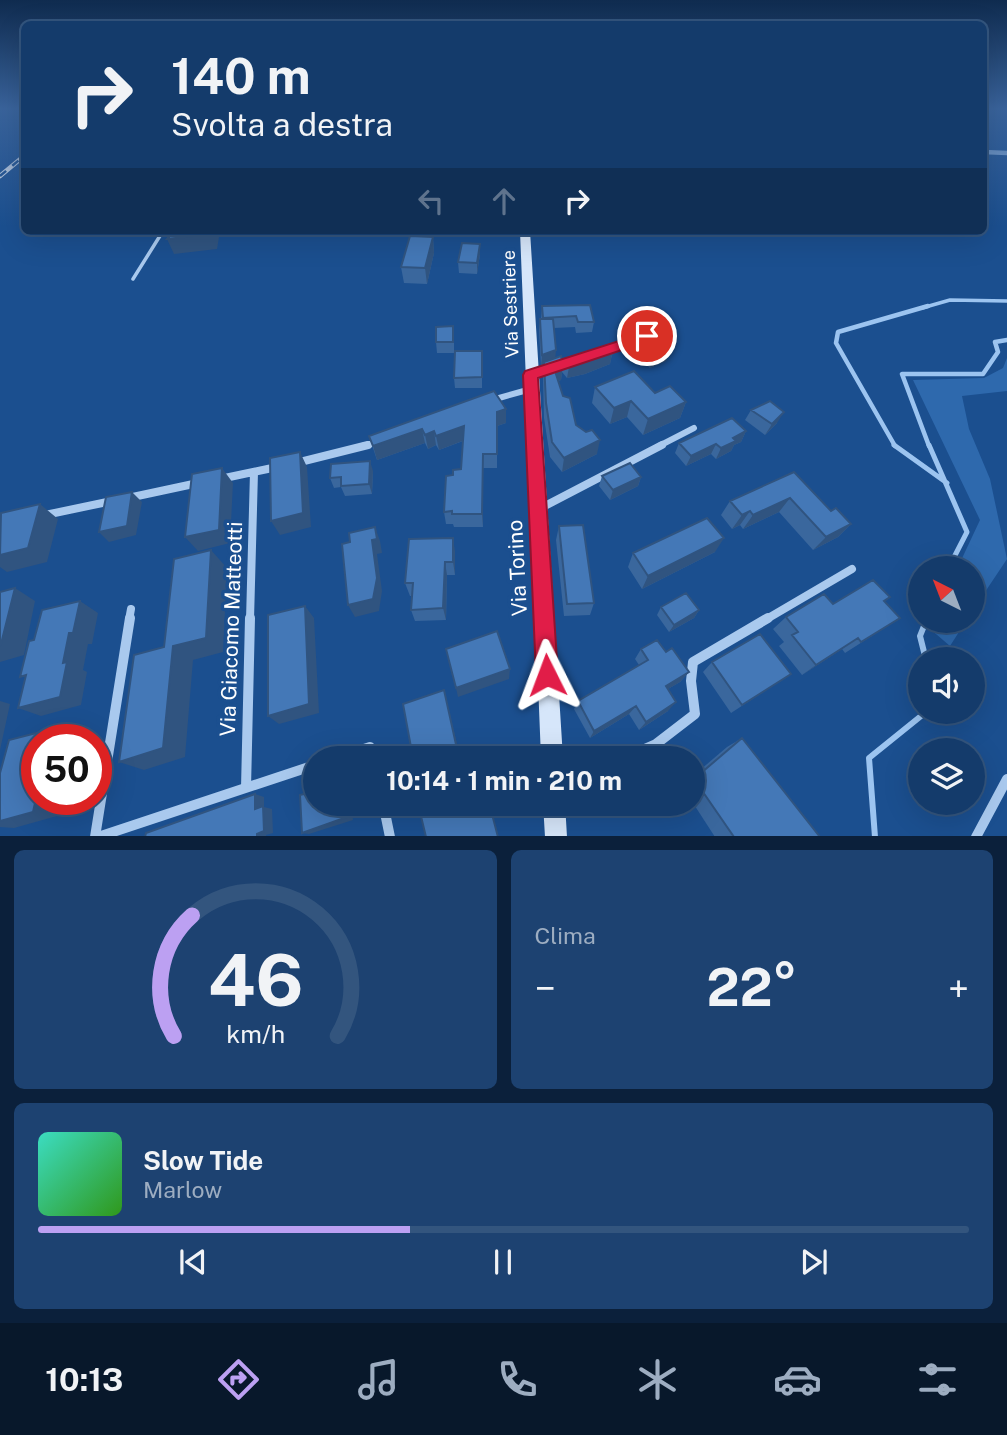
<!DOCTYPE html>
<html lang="it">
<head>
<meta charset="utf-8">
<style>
  body { margin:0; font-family:"Public Sans",sans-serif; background:#1d4271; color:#f1f3f6; height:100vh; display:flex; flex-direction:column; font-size:26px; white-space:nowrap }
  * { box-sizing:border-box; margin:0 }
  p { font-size:23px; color:#9dadc1 }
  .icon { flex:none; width:38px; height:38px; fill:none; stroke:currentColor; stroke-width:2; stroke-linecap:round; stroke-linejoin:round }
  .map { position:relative; height:836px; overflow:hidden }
  .drawer { display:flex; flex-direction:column; gap:14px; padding:14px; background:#0b203b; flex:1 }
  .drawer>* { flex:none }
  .hud { position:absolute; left:21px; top:21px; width:966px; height:214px; border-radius:10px; box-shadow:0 7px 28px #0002,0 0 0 2px #33557e; background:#143b6b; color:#f1f3f6; overflow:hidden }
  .needle { width:46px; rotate:318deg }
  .fabs { position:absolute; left:908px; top:556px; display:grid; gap:14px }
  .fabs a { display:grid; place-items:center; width:77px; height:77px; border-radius:50%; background:#143b6b; box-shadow:0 7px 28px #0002,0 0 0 2px #33557e; font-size:35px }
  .speed { position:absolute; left:21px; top:724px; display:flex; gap:14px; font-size:35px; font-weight:700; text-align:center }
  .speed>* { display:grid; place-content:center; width:91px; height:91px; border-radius:50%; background:#143b6b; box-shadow:0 7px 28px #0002,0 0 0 2px #33557e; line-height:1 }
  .speed .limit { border:10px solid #d22; background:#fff; color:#111 }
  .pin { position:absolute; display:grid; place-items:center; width:60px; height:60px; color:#fff; margin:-30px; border:4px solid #fff; border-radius:50%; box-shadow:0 2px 7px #0007 }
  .me { position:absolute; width:77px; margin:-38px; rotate:357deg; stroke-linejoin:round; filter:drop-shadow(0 0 5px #0008) }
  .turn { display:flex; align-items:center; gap:24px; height:147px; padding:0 35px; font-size:32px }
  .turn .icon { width:91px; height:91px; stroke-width:2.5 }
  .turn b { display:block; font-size:49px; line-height:60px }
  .lanes { display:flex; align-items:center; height:66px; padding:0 35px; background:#0003; justify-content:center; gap:35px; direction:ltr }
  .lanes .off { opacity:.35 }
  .big { font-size:52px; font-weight:700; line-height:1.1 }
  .drawer .card { flex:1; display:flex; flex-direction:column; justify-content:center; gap:10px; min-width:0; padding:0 24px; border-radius:10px; background:#1d4271 }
  .drawer .dial { align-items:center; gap:0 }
  .dial svg { height:182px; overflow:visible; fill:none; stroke:#33557e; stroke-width:7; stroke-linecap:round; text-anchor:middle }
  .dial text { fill:#f1f3f6; stroke:none }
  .song { display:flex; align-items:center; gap:21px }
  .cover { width:84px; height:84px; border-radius:10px; background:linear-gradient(135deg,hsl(170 70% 55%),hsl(110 70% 35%)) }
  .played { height:7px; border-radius:4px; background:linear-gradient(90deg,#bca0f2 40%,#33557e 40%) }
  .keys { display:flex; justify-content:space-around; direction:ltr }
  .heat { display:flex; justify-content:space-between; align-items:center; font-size:38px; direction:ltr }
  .drawer .tiles { flex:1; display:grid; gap:14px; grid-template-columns:1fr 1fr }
  .card:last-child { grid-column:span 2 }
  .trip { position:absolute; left:303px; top:746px; width:402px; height:70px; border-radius:35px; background:#143b6b; box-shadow:0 7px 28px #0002,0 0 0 2px #33557e; font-weight:700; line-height:70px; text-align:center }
  .dock { display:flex; height:112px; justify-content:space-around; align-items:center; background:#08182b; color:#9dadc1 }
  .dock .icon { width:49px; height:49px }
  .dock .on { color:#bca0f2 }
  .dock b { font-size:32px; color:#f1f3f6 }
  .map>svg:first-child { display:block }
  .green { fill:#2e69ad }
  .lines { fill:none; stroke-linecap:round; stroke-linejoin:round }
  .stream-far3 { stroke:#9cc4f0; stroke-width:3.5 }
  .stream-far2 { stroke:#9cc4f0; stroke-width:4.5 }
  .stream-far1 { stroke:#9cc4f0; stroke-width:5 }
  .stream { stroke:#9cc4f0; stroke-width:6 }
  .lane { stroke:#a9c9ee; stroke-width:3.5 }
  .street-far3 { stroke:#a9c9ee; stroke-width:4.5 }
  .street-far2 { stroke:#a9c9ee; stroke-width:6 }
  .street-far1 { stroke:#a9c9ee; stroke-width:8 }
  .street { stroke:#a9c9ee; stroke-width:10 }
  .secondary { fill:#d6e6fa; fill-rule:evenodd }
  .rail-casing { stroke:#fff; stroke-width:4.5 }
  .rail { stroke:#1b4f8f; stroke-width:2.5; stroke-dasharray:8; stroke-linecap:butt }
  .wall { fill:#3a679d }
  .shaded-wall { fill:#305480 }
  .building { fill:#4478b7; stroke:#305480; stroke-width:2 }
  .route { fill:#e11d48; stroke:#92132f; stroke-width:2 }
  .labels { text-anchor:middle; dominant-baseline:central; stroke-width:7; stroke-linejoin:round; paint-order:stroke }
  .street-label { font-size:18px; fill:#fff; stroke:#1b4f8f }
  .near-street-label { font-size:21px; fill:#fff; stroke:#1b4f8f }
</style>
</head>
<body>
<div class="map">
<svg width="1007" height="837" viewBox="0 0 1007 837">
  <rect width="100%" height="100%" fill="#1b4f8f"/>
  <path class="green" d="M1007,358V391L962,396L969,429L990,479L1007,559L973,610V569H957L980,520L913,380L984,378L1003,368Z
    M932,621H966L950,646L929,628Z"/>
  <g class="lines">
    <path class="stream-far3" d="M922,308L950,300L1007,301"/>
    <path class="stream-far2" d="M895,446L836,343L838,332L928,306
      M929,446L902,374H983L998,352L995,342L1007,340"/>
    <path class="stream-far1" d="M894,445L947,483
      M929,445L967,532L948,569"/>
    <path class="stream" d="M926,621L920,636L926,660
      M875,837L869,758L926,712"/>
    <path class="lane" d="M133,279L163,231"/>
    <path class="street-far3" d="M984,152L1007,153"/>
    <path class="street-far2" d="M601,352L639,339
      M492,400L531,389
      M362,446L379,442
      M659,446L694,428"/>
    <path class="street-far1" d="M296,463L368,445
      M220,479L277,467
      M128,498L198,483
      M539,509L662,445
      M45,515L112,501
      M129,620L131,609
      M250,620L254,472
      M765,620L852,569"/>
    <path class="street" d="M337,758L370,747L373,758
      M624,758L656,744L695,714L691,681L693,662L768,618
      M246,788L250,618
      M383,803L390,837
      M95,837L130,618
      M98,837L315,765
      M976,837L1007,779"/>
    <path class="secondary" d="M520,231H530L563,758H541Z
      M543,803H565L567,837H545Z"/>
    <g class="rail-casing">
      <path id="rail" d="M0,176L24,156"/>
    </g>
    <use href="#rail" class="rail"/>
  </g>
  <path class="wall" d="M433,237L434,253L427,284L404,283L401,267Z
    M480,244V254L477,274L459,273L458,262Z
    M542,306L594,322L592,332L576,333L575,327L554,328L555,358L562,362L563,360L612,354L610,364L585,374L567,378L562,372L561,380L558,381L563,396L576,425L597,454L562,472L550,457L544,418L543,377L544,365L541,366L539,330L540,319H541Z
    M454,337V353H437L436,342Z
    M633,339L670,350L666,361L650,368L631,350Z
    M482,361V388H455L454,378Z
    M595,387L655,393L686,402L680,418L643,435L627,417L610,424L592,403Z
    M506,409V423L497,426V468H483V527H454L453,524H446L444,512L453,475L461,469L463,441L439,450L436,445L428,449L425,443L377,460L369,436Z
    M751,410L777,423L765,435L745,420Z
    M746,431L741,442L734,445L731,451L716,459L711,454L686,466L675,453L679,443Z
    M373,471L372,494L345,496L341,487L334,488L330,478Z
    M794,472L831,511L851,524L838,537L813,550L779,512L743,529L740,525L732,529L721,515L730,501Z
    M602,476L641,477L638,486L610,500L599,486Z
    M559,526L594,603L590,615L564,616L556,540Z
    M455,551V575H447L446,620L415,621L411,610L412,596H410L405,583Z
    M715,552L642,589L628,567L633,553Z
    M890,597L884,602L900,618L845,653L842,649L802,675L779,646L784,642L773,629L786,617L833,604Z
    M661,607L699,610L694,618L669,632L657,615Z
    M641,649L666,652L689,672L680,682L668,689V711L639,730L629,714L590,738L574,709L578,701L639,665L635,659Z
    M712,662L777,683L731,713L703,672Z
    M742,738L820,837H715L693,803V776L727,747Z"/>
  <path class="shaded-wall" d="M211,231H220L217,249L174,254L167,239Z
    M433,237L434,253L427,284L425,268Z
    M480,244V254L477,274V263Z
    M556,350L555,361L541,366L542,355Z
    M670,350L666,361L650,368L653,357Z
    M612,354L610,364L585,374L567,378L569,367Z
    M563,365L561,380L552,383L554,368Z
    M631,401L627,417L610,424L614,408Z
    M686,402L680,418L643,435L648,419Z
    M506,409V423L497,426V468V412Z
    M784,412L777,423L765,435L772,424Z
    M464,426L465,440L439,450L436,436Z
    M422,429L425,443L377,460L373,446Z
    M434,431L436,445L428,449L425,435Z
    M746,431L741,442L734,445L731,451L716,459L721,448L733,438Z
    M600,440L597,454L562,472L564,458Z
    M716,444L711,454L686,466L691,456Z
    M300,452L307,467L311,527L280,535L271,521Z
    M483,454V527L482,514Z
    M370,461L373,471L372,494L369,484Z
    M222,468L233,483L230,543L198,551L185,537Z
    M641,477L638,486L610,500L613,490Z
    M132,492L142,502L136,535L109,542L99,532Z
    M790,498L779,512L743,529L753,515Z
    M40,504L58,519L47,562L7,572L0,567V555Z
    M750,511L740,525L732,529L742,515Z
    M851,524L838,537L813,550L826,537Z
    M375,527L380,541L382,553L377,554L382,591L379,611L355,617L348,605L372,540Z
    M453,538L455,551V575L453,562Z
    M724,538L715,552L642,589L648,576Z
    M211,550L227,568L223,652L193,660L185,757L144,770L119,762L173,646Z
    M445,562L447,575L446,620L443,608Z
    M15,588L35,601L24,655L0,662V645Z
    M80,601L98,613L92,644H88L83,670L87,672L81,705L41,716L18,708L69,633Z
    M305,606L314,618L319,713L279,724L268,716Z
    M699,610L694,618L669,632L674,625Z
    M858,638L842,649L802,675L816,665Z
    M510,669L509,679L458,697L456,688Z
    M689,672L680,682L658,695L666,686Z
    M444,690L460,756L454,758H434Z
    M0,701L10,704L0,750Z
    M676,702L668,711L639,730L646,722Z
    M636,706L629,714L590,738L594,731Z
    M52,729L74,736L73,740H49Z
    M37,794V800H61L57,816L14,828L0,827V821Z
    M255,794L264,797V807L272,809L273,833L266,835V837H257Z
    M346,803H351L353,820L309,834L302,833Z
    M501,810V814L493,818L492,814Z"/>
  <path class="building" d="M174,231H211L210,234L167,239Z
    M410,236L433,237L425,268L401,267Z
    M462,243L480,244L477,263L458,262Z
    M590,305L594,322H578L576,316L543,318L542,306Z
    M540,319H553L556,350L542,355Z
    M453,326V342H436V327Z
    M650,332L670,350L653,357L633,339Z
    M605,346L612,354L586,363L569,367L563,360Z
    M455,351H482V377L454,378Z
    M561,356L563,365L554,368L563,396L570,398L576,425L586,432L592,430L600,440L564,458L552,442L546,403L544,362Z
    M634,371L655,393L670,386L686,402L648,419L631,401L614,408L595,387Z
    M494,391L506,409L497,412V454H483L482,514H452V511L444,512L446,476L453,475V470L461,469L464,426L436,436L434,431L425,435L422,429L373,446L369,436Z
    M770,401L784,412L772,424L751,410Z
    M732,418L746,431L733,438L736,441L721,448L716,444L691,456L679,443Z
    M300,452L303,513L271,521L270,458Z
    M370,461L369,484L341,486V477L330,478L331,464Z
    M630,463L641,477L613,490L602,476Z
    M222,468L219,530L185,537L192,474Z
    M794,472L831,511L836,508L851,524L826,537L790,498L753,515L750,511L742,515L730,501Z
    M132,492L127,526L99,532L106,497Z
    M40,504L28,548L0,555L1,513Z
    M707,518L724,538L648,576L633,553Z
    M583,525L594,603L567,604L559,526Z
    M375,527L377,539L372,540L377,578L373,599L348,605L342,544L350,542L349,533Z
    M453,538V562H445L443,608L411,610L413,583H405L409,539Z
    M211,550L206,638L173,646L163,748L119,762L134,655L164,647L174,559Z
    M873,580L890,597L884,601L900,618L861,642L858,638L816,665L792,635L798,632L786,617L824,594L833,604Z
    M15,588L1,644L0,645V592Z
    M686,593L699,610L674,625L661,607Z
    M80,601L73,633H69L63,663L67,662L60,697L18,708L26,675L20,677L29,641L34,640L42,610Z
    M305,606L309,704L268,716V615Z
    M497,631L510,669L456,688L446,649Z
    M760,634L791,674L742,705L712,662Z
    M657,640L666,652L672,648L689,672L666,686L676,702L646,722L636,706L594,731L578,701L648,660L641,649Z
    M444,690L457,749L434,758H413L403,704Z
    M52,729L49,740H37V794L33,812L0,821V773L9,740Z
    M742,738L820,837H734L694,779Z
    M315,791V803H346L347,817L302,833L300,795Z
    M255,794V809L263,806L264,831L257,834V837H145L146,833Z
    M430,803H499L501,810L492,814L498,837H426L419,808Z"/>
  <linearGradient id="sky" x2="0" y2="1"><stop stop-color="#0f2b4f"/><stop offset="0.48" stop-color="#39639b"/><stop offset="1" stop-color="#39639b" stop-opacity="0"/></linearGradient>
  <rect width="1007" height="226" fill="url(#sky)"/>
  <path class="route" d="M647,332L654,336L652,340L538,378L558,675L555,683L547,686L539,683L536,675L523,375L525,371Z"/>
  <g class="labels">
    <g class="street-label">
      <text transform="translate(510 304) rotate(-92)">Via Sestriere</text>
    </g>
    <g class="near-street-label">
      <text transform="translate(517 568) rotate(-93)">Via Torino</text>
      <text transform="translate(231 629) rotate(-88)">Via Giacomo Matteotti</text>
    </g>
  </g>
</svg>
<div class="fabs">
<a><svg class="needle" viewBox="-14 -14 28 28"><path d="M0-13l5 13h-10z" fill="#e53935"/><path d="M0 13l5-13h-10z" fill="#9dadc1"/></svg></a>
<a><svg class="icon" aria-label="sound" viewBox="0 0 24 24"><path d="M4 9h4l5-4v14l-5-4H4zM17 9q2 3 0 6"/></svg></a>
<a><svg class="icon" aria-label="layers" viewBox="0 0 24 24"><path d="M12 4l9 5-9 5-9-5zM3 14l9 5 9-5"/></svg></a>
</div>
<div class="speed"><div class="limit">50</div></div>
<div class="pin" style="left:647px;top:336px;background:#d93025"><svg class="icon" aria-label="arrive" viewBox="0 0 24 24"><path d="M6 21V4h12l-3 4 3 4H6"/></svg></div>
<svg class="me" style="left:547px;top:675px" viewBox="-20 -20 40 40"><path d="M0-17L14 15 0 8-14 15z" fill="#e11d48" stroke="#fff" stroke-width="4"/></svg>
<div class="trip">10:14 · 1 min · 210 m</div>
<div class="hud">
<div class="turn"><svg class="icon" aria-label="right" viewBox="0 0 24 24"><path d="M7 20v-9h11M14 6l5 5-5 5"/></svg><div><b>140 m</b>Svolta a destra</div></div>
<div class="lanes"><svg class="icon off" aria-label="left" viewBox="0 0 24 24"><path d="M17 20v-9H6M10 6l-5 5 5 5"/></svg><svg class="icon off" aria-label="ahead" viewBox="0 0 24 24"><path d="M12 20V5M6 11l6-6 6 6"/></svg><svg class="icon" aria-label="right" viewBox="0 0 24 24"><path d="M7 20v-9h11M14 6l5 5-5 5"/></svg></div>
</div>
</div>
<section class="drawer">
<div class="tiles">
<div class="card dial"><svg viewBox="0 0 100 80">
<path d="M14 69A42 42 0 1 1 86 69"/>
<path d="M14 69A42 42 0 0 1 22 16" stroke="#bca0f2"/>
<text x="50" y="56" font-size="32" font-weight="700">46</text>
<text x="50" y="72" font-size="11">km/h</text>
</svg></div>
<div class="card"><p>Clima</p>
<div class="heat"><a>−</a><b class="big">22°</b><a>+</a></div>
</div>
<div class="card">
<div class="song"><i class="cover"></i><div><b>Slow Tide</b><p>Marlow</p></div></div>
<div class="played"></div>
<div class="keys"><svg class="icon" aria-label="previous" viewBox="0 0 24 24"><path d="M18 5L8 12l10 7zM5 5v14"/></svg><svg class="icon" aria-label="pause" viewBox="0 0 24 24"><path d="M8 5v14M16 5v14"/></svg><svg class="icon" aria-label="next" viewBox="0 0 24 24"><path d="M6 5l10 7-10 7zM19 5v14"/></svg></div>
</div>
</div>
</section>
<nav class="dock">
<b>10:13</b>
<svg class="icon on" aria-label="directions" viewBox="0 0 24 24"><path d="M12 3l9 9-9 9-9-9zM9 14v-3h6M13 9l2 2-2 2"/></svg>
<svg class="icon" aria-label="music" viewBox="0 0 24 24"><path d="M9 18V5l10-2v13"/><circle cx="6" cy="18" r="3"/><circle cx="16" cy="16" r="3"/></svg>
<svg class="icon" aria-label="phone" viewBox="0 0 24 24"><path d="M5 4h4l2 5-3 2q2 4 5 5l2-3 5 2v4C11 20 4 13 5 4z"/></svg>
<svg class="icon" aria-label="climate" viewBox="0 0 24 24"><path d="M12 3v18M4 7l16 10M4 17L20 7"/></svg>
<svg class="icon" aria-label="car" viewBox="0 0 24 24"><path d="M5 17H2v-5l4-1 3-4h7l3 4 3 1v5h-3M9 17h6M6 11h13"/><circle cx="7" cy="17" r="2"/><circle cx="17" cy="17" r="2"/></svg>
<svg class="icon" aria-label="filters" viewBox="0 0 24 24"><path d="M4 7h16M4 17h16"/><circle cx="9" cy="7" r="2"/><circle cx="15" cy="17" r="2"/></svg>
</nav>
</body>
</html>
